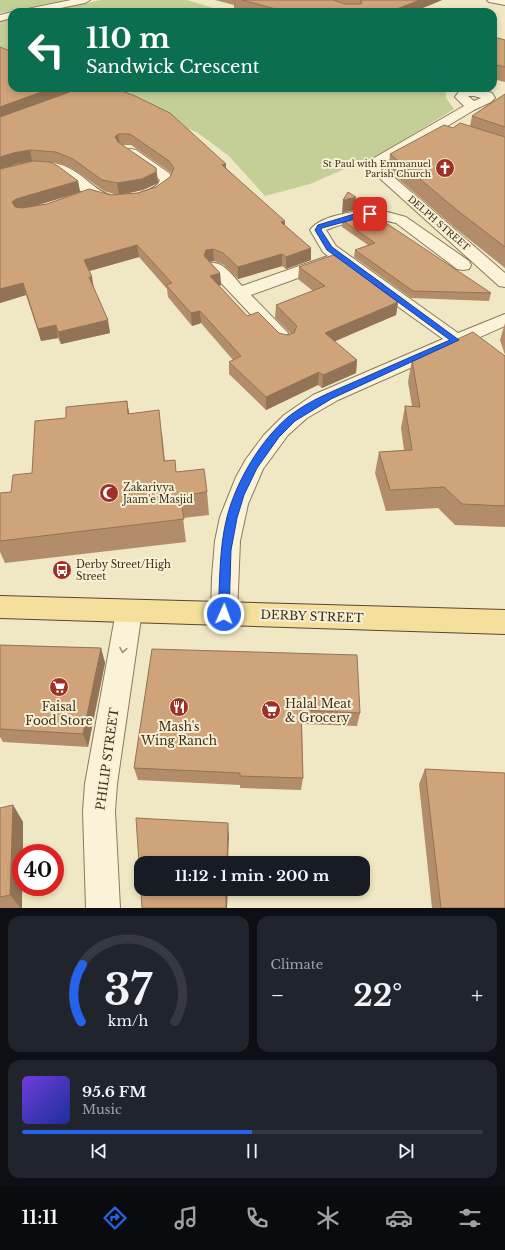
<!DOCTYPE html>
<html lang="en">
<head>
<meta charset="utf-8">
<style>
  body { margin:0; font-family:"Libre Baskerville",serif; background:#20242c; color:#f1f3f6; height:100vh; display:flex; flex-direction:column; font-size:15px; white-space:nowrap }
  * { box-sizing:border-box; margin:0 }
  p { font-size:13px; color:#9ea1a6 }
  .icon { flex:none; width:22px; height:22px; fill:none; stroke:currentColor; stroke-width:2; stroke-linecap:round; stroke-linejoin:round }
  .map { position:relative; height:908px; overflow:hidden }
  .drawer { display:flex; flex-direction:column; gap:8px; padding:8px; background:#0d0f14; flex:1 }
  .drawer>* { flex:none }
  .top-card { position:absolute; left:8px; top:8px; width:489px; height:84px; border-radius:12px; box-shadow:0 2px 6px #0003; background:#0b6e4f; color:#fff; overflow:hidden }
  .speed { position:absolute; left:12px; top:844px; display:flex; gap:8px; font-size:20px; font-weight:700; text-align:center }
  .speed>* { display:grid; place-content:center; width:52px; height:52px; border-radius:50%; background:#171b24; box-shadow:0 2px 6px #0003; line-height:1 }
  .speed .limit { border:6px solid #d22; background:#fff; color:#111 }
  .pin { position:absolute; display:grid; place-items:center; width:34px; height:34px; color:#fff; margin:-17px; border-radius:8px; box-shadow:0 2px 6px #0006 }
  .me { position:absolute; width:44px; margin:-22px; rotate:2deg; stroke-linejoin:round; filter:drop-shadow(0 0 3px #0008) }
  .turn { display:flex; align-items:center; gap:14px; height:84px; padding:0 12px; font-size:18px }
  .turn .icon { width:52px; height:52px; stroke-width:2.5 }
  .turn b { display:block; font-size:28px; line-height:34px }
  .big { font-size:30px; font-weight:700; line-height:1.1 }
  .drawer .tile { flex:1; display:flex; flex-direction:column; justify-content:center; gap:6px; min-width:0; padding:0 14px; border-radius:12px; background:#20242c }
  .drawer .dial { align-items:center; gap:0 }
  .dial svg { height:104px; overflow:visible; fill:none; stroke:#363941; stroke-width:7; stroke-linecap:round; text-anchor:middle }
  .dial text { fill:#f1f3f6; stroke:none }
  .song { display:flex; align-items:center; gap:12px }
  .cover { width:48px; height:48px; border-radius:6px; background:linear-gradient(135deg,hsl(260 70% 55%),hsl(230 70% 35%)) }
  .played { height:4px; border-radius:2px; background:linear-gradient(90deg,#2563eb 50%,#363941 50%) }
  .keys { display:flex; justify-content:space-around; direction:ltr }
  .heat { display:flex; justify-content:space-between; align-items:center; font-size:22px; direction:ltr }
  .drawer .tiles { flex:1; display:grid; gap:8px; grid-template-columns:1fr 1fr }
  .tile:last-child { grid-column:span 2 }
  .trip { position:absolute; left:134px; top:856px; width:236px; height:40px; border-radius:12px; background:#171b24; box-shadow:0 2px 6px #0003; font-weight:700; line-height:40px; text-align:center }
  .tabs { display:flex; height:64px; justify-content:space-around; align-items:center; background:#090b0e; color:#9ea1a6 }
  .tabs .icon { width:28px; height:28px }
  .tabs .selected { color:#2563eb }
  .tabs b { font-size:18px; color:#f1f3f6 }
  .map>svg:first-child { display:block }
  .green { fill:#c4cf98 }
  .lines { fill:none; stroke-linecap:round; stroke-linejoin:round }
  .minor-casing { stroke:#8c795a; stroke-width:2 }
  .major-casing { stroke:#5a462e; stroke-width:2 }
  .minor { fill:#faf3d9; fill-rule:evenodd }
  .major { fill:#f4e09c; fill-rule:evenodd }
  .wall { fill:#b38d69; fill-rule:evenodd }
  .shaded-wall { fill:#927355 }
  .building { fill:#d0a47a; stroke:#927355 }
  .oneway { stroke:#9b917c }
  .route { fill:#2563eb; stroke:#184099 }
  .labels { text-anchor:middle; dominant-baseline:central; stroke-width:4; stroke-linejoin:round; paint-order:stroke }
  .far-poi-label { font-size:9px; fill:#3c2f1f; stroke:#f7f0d5; text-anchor:end }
  .far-street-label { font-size:9px; fill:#3c2f1f; stroke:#f7f0d5 }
  .poi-label { font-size:10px; fill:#3c2f1f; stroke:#f7f0d5; text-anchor:start }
  .near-street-label { font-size:12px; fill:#3c2f1f; stroke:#f7f0d5 }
  .near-poi-label { font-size:12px; fill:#3c2f1f; stroke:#f7f0d5 }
</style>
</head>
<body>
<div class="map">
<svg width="505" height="908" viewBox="0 0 505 908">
  <rect width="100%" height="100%" fill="#f0e7c5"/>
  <path class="green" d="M0,0H65L0,13Z
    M101,0H187L226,12H43Z
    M12,18V54L0,49V21Z
    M94,88H448L446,90V98L454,109L362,166L347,168L310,184L265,196L229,156L198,133Z"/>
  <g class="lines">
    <g class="minor-casing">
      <path id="minor" d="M71,0H90L85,3L41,12H22L27,9Z
        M487,0H505V5L489,2Z
        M12,12V18L0,21V15Z
        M475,88L492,93L495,98L491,102L474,110L381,166L505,273V287L499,286L365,165L367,162L464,106L455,97L460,90ZM468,96H474L481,98L474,101Z
        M131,149L136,150L169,173L174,180C170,192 161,196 149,200C128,208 101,209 83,193C74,185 65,175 54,172C35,166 17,175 0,179V170C18,164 38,159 58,164C93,173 98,210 143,192C149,190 158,187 160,180L126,156L124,153L126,150Z
        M380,210L406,217L469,261L471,265L469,269L463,270L457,269L396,223C371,216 349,221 326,230L336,246L458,333L505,314V326L338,400L307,418L288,435L263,469L248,504L240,541L237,614L233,622L224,625L215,622L211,614L212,577L215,541L220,517L236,477L246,459L264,435L284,415L313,395L443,339L336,262L334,265L251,295L288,333L286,337L279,339L272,337L206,267L208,263C223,260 233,276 242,286L328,256L323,252L310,230C321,214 362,210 380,210Z
        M129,600L138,603L142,611L117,784L115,811L120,908H86L83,811L85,784L116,611L120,603Z"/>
    </g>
    <g class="major-casing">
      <path id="major" d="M0,596L505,610V634L0,618Z"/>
    </g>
    <use href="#minor" class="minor"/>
    <use href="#major" class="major"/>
  </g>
  <path class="wall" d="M215,0H442L413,12H250L234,8V5Z
    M505,40V82L493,79V41Z
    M0,47L226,164V168L285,226L311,248V260L286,269L282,266L238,279L224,265L214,261L210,262L220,273L221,285L219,286L247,316L279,333L287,335L291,334L275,318L276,305L313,291L298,279L299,267L384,285L383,292L398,302L396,315L334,341L357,360L356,373L322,388L318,385L266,410L229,374V362L233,360L201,323L192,326L168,297L167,289L139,257L89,271L94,288L110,333L61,344L58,338L41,341L26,295L0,303ZM121,145H131L170,172L172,174L170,177L156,187L138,193L123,194L143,190L158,183V180L156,168ZM33,161L7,167L16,164ZM50,162L58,163L75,170L104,191L117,195H111L80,192L78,181ZM78,193L47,204L31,207Z
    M505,94V268L455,228L388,170L390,154L453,128L470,126L472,116Z
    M342,220L491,293L489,301L411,298L354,257L355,250L368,245L342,227Z
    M505,323V527L455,525L438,508L386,511L375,473L379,452L404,450L401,428L405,406H412L408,382L412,360L505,355L500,340Z
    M127,401L129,413L162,433L165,461L176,472L207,492L209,515L183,518L186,542L5,563L0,552V493L11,492L32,473L66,418Z
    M0,645L101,648L105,663L88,747L3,742L0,737Z
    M152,649L360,713L357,726L302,724L303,778L301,790L240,788V785L138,780L134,768Z
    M425,769L505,908H432L419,784Z
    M13,805L23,822L22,908H0V808Z"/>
  <path class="shaded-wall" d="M420,0H442L413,12H389Z
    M52,88H79V89L0,118V107Z
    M118,134L120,145L117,148L115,137Z
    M30,150L32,161L16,164L0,169V157L13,153Z
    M226,164V175L222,165Z
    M156,168L158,183L143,190L119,195L117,183Z
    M78,181L80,192L19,211L15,214L12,202L16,199Z
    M356,197L355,210L342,213L343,200Z
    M285,221V233L281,222Z
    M137,245L139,257L86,272L84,260Z
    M311,248V260L286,269V257Z
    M213,249L214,261L207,262L204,256L206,250Z
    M282,254V266L238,279V267Z
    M220,273L221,285L210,288V276Z
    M89,277H92L94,289Z
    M23,283L26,295L0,303V289Z
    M398,302L396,315L324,346L325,333Z
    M200,311L201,323L192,326L191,313Z
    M108,320L110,333L61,344L58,332Z
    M56,325L58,338L41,341L38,329Z
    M357,360L356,373L322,388L323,375Z
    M319,372L318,385L266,410V397Z
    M127,401L131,424L128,414Z
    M101,648L105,663L88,747L83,734Z
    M13,805L23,822V853H21V887H22V908H21L10,895Z
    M228,823L229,837L228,863H227Z
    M226,889H228L227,908H226Z"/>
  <path class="building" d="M242,0H333L345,4H361L362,2L360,0H420L389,12H287Z
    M498,38L505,40V67L493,64V41Z
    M0,47L12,52V88H52L0,107Z
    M81,88H101L105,90L109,88H114L135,96L170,113L226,164L222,165L285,221L281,222L311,248L286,257L282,254L238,267L223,253L213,249L206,250L204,256L220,273L210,276L247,316L258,312L279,333L287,335L294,333L297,326L276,305L325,286L299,267L339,253L384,285L373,284L398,302L325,333L357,360L323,375L319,372L266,397L229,362L241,356L200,311L191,313L166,285L172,283L137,245L84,260L92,277H89L108,320L58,332L56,325L38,329L23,283L0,289V169L33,161L50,162L58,166L78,181L16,199L12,202L15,207L22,208L47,204L89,189L111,195L138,193L156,187L170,177L174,168L169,161L130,134H118L115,137L118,142L156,168V172L142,179L117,183L102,180L73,159L56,152L30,150L13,153L0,157V117Z
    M505,94V127L472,116Z
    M460,123L505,137V247L458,211L390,154L444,125L453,128Z
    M348,192L356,197L343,200Z
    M361,215H374L491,293L413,291L355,250L375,243L342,220Z
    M473,332L505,356V506L462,504L444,487L390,490L379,452L412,450L405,406L420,407L412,360Z
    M127,401L128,414L159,410L164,461L175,460L176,472L204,469L207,492L180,496L184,519L0,541V493L11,492L13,475L32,473L35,421L66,418V407Z
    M0,645L101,648L83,734L0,729Z
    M152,649L357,655L360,713L301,710L303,778L240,776V773L134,768Z
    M425,769L505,773V908H441Z
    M13,805L10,895L0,897V808Z
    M136,818L228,823L227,863H141V889H226V908H142Z"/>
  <defs><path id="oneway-chevron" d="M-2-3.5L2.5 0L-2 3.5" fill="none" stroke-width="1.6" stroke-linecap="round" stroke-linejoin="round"/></defs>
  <use class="oneway" href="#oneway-chevron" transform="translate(123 650) rotate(99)"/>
  <path class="route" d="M361,212H370L373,214L322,228L321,230L332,247L459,340L331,399L295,421L279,437L257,468L244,495L237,518L231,550L229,614L228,617L224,619L220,617L218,614C220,582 219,548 227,517C236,482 260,441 288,417C309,400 336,390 361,379C390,366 420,353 450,340L327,250L315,230L318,225Z"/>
  <defs>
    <g id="church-disc" transform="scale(1)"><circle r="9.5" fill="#9e3027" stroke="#f7f0d5"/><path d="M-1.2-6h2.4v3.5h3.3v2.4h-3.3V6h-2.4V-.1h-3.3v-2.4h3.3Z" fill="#fff"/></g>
    <g id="mosque-disc" transform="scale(1)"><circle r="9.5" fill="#9e3027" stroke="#f7f0d5"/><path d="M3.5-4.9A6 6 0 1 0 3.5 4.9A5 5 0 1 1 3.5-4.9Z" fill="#fff"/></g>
    <g id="bus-disc" transform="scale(1)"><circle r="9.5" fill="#9e3027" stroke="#f7f0d5"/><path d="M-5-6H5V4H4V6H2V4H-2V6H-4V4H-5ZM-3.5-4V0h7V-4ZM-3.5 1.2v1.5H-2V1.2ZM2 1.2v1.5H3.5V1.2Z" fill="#fff"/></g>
    <g id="supermarket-disc" transform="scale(1)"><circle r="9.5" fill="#9e3027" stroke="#f7f0d5"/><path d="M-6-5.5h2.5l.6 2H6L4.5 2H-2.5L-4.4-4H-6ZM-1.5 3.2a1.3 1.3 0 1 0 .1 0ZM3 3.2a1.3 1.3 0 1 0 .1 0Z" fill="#fff"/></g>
    <g id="restaurant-disc" transform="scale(1)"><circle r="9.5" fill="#9e3027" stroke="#f7f0d5"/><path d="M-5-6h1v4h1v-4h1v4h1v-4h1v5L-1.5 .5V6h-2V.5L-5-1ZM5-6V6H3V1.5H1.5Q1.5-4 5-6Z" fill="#fff"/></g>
  </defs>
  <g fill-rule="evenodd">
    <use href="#church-disc" x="445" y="168"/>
    <use href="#mosque-disc" x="109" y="493"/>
    <use href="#bus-disc" x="62" y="570"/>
    <use href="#supermarket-disc" x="59" y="687"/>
    <use href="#restaurant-disc" x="179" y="707"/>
    <use href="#supermarket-disc" x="271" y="710"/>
  </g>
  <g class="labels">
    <g class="far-poi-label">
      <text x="431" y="163">St Paul with Emmanuel<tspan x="431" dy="10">Parish Church</tspan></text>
    </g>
    <g class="far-street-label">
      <text transform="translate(439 223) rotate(41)">DELPH STREET</text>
    </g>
    <g class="poi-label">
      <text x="123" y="487">Zakariyya<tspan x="123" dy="12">Jaam'e Masjid</tspan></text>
      <text x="76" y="564">Derby Street/High<tspan x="76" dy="12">Street</tspan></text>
    </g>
    <g class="near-street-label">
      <text transform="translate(312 616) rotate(2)">DERBY STREET</text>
      <text transform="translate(107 759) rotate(-82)">PHILIP STREET</text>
    </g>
    <g class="near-poi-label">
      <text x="285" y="703" text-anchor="start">Halal Meat<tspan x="285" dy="14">&amp; Grocery</tspan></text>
      <text x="59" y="706">Faisal<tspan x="59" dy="14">Food Store</tspan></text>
      <text x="179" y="726">Mash's<tspan x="179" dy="14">Wing Ranch</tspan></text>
    </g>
  </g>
</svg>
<div class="speed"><div class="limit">40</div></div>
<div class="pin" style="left:370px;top:214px;background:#d93025"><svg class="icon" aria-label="arrive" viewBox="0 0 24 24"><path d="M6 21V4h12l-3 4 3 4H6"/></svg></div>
<svg class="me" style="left:224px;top:614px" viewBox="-20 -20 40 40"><circle r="17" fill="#2563eb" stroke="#fff" stroke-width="3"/><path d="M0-11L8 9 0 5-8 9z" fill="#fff"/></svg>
<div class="trip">11:12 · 1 min · 200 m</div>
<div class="top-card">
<div class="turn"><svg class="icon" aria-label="left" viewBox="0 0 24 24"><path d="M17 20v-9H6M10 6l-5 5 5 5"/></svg><div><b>110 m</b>Sandwick Crescent</div></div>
</div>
</div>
<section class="drawer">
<div class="tiles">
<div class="tile dial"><svg viewBox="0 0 100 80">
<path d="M14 69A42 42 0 1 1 86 69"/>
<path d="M14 69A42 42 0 0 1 15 25" stroke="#2563eb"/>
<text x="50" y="56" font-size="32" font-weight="700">37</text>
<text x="50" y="72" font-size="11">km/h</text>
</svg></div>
<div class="tile"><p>Climate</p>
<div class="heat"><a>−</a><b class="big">22°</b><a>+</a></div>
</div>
<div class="tile">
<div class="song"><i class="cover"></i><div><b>95.6 FM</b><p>Music</p></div></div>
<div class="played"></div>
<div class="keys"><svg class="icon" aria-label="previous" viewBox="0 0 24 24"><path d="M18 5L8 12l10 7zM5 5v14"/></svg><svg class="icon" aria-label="pause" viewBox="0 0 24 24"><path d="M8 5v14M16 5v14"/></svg><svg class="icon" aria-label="next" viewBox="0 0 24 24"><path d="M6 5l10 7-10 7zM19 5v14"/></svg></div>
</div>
</div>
</section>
<nav class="tabs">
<b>11:11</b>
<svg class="icon selected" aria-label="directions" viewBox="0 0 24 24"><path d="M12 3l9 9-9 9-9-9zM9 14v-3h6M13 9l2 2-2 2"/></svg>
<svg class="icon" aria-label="music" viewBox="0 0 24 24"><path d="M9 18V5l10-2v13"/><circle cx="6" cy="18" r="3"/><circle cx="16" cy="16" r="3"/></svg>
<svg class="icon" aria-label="phone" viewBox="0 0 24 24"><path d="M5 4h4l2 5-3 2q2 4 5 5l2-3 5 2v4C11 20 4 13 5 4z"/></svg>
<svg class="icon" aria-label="climate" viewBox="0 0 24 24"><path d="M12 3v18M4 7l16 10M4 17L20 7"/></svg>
<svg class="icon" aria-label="car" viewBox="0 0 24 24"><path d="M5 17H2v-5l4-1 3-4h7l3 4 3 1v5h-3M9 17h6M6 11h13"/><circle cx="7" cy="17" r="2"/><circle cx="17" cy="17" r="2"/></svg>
<svg class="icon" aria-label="filters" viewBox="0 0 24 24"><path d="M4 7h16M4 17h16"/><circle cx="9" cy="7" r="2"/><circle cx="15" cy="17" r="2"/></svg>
</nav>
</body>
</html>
